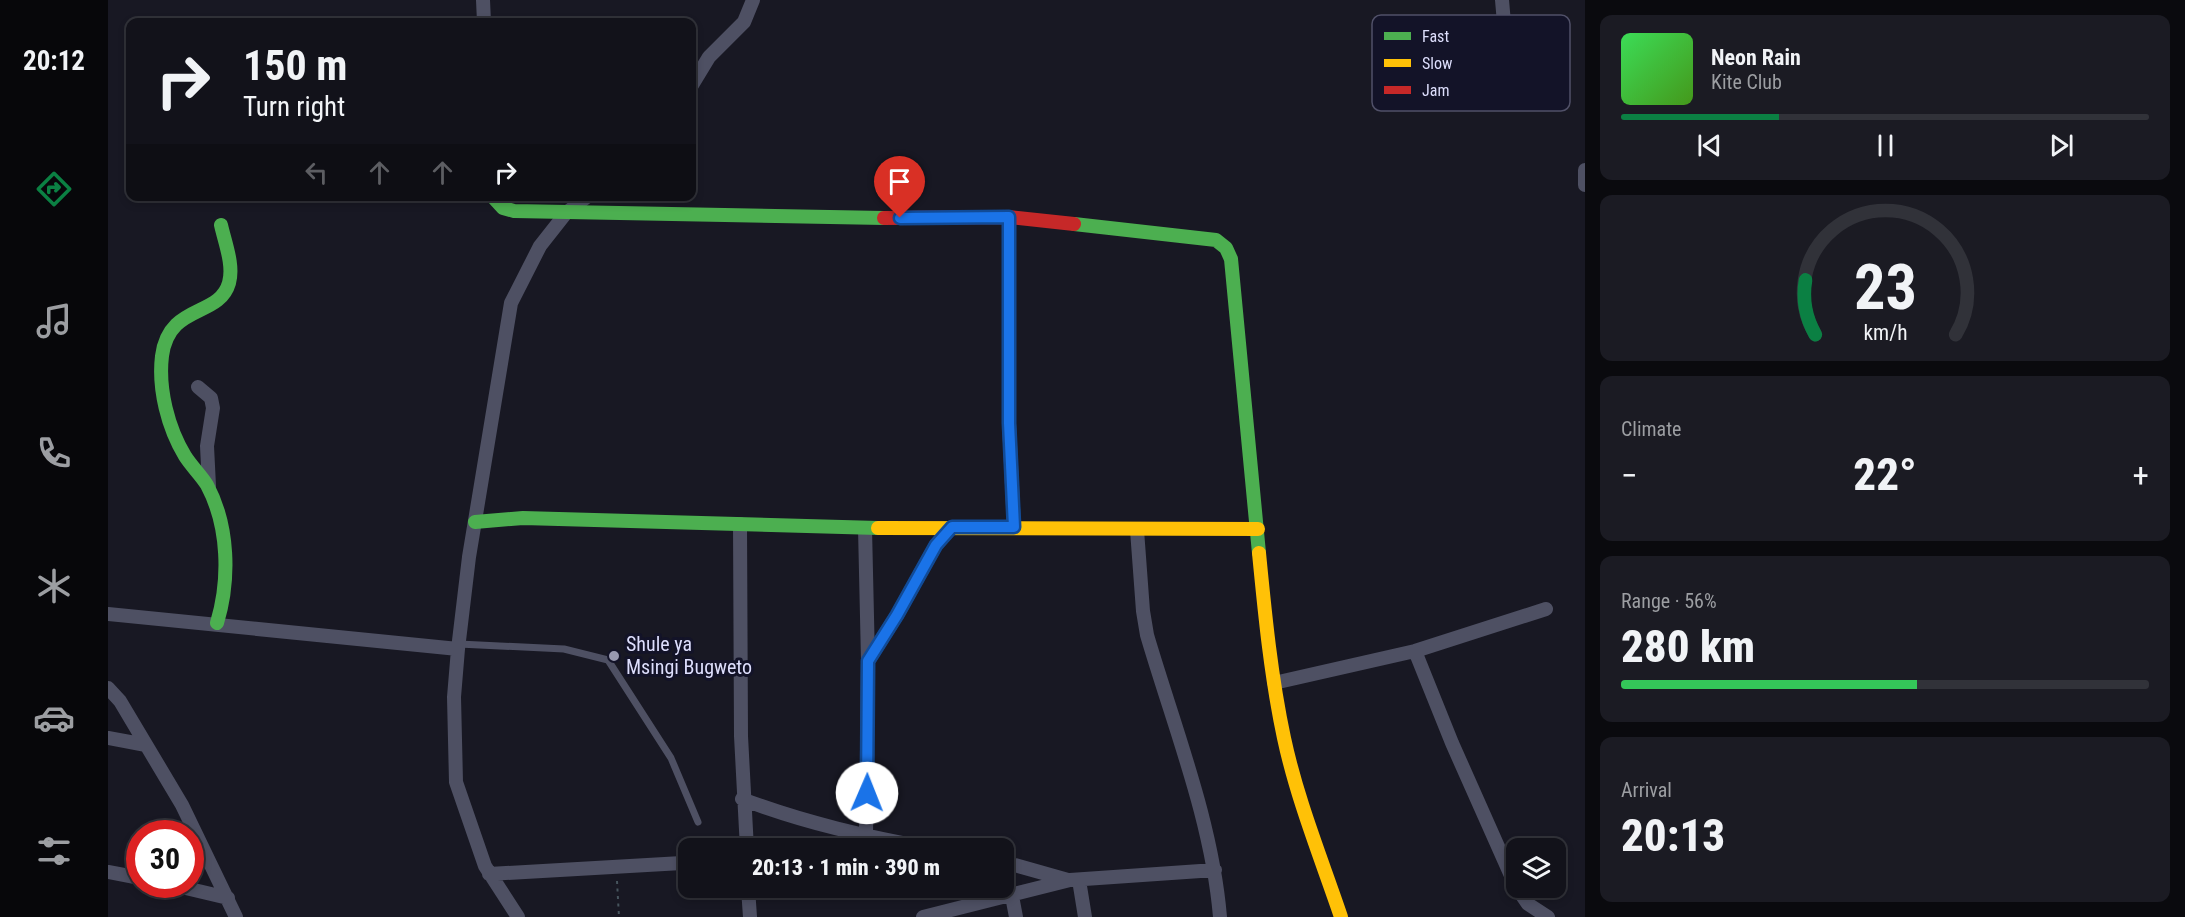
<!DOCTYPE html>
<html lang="en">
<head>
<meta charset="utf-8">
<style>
  body { margin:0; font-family:"Roboto Condensed",sans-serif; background:#1b1b23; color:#f1f3f6; height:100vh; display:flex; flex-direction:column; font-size:22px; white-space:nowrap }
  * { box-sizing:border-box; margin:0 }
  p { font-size:20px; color:#9c9ea2 }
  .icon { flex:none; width:33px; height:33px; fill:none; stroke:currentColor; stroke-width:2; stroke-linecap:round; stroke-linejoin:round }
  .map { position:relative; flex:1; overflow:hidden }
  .sheet { display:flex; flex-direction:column; gap:15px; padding:15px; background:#0a0a0e; width:600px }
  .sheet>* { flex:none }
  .top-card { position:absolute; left:18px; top:18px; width:570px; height:183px; border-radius:12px; box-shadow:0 3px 9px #0003,0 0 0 2px #313239; background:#12121a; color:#f1f3f6; overflow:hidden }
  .controls { position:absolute; left:1398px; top:838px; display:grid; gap:12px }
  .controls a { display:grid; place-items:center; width:60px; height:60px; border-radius:12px; background:#12121a; box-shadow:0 3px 9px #0003,0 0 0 2px #313239; font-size:30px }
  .speed { position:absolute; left:18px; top:820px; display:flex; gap:12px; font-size:30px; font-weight:700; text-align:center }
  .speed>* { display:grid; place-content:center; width:78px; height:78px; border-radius:50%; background:#12121a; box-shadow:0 3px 9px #0003,0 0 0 2px #313239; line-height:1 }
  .speed .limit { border:9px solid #d22; background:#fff; color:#111 }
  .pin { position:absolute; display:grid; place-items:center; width:51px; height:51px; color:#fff; margin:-62px -26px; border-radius:50% 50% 50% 0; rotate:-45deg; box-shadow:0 0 6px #0007 }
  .pin .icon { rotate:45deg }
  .me { position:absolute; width:66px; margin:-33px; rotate:1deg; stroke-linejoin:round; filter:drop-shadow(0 0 4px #0008) }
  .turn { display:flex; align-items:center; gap:21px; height:126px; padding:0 18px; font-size:27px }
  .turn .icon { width:78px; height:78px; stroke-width:2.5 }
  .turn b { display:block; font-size:42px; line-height:51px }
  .lanes { display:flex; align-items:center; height:57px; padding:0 18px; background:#0003; justify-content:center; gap:30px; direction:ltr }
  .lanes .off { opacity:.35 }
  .big { font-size:45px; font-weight:800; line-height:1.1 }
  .sheet .card { flex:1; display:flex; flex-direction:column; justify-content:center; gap:9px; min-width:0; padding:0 21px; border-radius:12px; background:#1b1b23 }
  .sheet .dial { align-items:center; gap:0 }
  .dial svg { height:156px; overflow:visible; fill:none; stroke:#313239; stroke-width:7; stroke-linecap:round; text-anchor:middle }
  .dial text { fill:#f1f3f6; stroke:none }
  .song { display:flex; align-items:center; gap:18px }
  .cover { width:72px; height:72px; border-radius:9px; background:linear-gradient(135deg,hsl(130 70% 55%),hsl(100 70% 35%)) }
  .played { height:6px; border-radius:3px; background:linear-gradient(90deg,#0b8043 30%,#313239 30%) }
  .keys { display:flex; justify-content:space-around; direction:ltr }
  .heat { display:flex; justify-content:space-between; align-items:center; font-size:33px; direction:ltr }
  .charge { height:9px; border-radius:4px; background:linear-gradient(90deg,#34c759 56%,#313239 0) }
  .trip { position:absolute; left:570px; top:838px; width:336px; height:60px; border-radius:12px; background:#12121a; box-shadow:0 3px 9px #0003,0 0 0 2px #313239; font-weight:800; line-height:60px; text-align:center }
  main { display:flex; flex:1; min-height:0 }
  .tab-bar { display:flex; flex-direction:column; width:108px; justify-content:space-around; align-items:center; background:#07070a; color:#9c9ea2 }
  .tab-bar .icon { width:42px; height:42px }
  .tab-bar .active { color:#0b8043 }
  .tab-bar b { font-size:27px; color:#f1f3f6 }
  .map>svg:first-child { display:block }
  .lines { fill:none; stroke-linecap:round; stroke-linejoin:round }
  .path { stroke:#46545d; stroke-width:2; stroke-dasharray:3 4.5; stroke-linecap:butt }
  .lane { stroke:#4e5063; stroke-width:7 }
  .street { stroke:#4e5063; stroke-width:14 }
  .fast { stroke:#4caf50; stroke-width:14 }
  .slow { stroke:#ffc107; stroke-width:14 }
  .jam { stroke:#c62828; stroke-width:14 }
  .route-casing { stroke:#114b97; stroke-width:15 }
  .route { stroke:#1a73e8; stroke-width:10 }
  .poi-dot { fill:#9899b0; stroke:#131328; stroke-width:2 }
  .labels { text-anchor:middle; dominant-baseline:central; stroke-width:6; stroke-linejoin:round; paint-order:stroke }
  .poi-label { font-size:20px; fill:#dddefc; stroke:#131328; text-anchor:start }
  .key { fill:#131328; stroke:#505068; stroke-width:1.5 }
  .key-label { font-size:16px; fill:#dddefc }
</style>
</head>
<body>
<main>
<nav class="tab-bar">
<b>20:12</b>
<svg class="icon active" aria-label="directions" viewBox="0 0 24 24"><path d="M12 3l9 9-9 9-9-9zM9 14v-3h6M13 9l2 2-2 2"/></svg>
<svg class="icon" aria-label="music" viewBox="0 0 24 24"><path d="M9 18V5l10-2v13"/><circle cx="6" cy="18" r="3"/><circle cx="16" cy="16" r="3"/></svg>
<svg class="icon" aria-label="phone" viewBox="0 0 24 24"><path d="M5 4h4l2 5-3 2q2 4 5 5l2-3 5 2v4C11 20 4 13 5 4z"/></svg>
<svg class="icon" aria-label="climate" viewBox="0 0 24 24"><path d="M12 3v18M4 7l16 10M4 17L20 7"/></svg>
<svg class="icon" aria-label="car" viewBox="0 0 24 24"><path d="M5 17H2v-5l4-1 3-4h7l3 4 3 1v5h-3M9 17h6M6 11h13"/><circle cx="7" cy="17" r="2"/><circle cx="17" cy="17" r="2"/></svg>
<svg class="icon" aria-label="filters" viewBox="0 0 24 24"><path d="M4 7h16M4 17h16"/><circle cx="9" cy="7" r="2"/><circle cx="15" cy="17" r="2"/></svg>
</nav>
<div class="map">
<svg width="1477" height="917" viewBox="0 0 1477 917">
  <rect width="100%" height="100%" fill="#181823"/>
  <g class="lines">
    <path class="path" d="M509,881L511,917"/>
    <path class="lane" d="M351,644L456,649L500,660L563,758L590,822"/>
    <path class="street" d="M375,0L376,22
      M1394,0L1402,92
      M584,85L601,57L636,22L645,0
      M1477,170V185
      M901,217V423L906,527
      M90,387L103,398L105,408L99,446L101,486
      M632,524L633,736L639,849
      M757,528L760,661L758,837
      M1029,530L1035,611L1039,635C1066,727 1104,821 1112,917
      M0,614L350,649
      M1307,651L1344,743L1408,887
      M760,661L789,615L828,545L844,527
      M1166,683L1307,651L1438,609
      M0,688L12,701L74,805L128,917
      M0,738L38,745
      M634,799C697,823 760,837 826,849
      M896,862L960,880
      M0,872L32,878
      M381,874L574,863
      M971,880L977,917
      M65,885L120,898
      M640,888L642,917
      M1409,888L1420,904L1440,917
      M904,896L908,917
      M410,917L377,866L348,782L346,697L350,649L361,557L403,303L432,246L458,213L480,196
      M815,917L962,880L1107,870"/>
    <path class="fast" d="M384,196L395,208L406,211L776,218
      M966,224L1108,240L1118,248L1123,259L1151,553
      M367,522L415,518L770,528
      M109,623C122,580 121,526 99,485C93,475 84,467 77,456C60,428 50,389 54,356C61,303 111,318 121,283C126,265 117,243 113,225"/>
    <path class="slow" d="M770,528L1150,529
      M1151,553C1157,615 1163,677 1176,738C1189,799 1213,858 1233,917"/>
    <path class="jam" d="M776,218L901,217L966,224"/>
  </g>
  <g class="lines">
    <g class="route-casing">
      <path id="route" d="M759,793L760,661L789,615L828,545L844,527H906L901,423V217L792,218"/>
    </g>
    <use href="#route" class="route"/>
  </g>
  <circle class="poi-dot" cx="506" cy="656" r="6"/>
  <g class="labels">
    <g class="poi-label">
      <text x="518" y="644">Shule ya<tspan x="518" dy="23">Msingi Bugweto</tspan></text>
    </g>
  </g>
  <rect x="1264" y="15" width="198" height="96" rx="9" class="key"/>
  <rect x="1276" y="32" width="27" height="8" fill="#4caf50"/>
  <rect x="1276" y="59" width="27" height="8" fill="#ffc107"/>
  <rect x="1276" y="86" width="27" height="8" fill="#c62828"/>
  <g class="key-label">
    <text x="1314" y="42">Fast</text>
    <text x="1314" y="69">Slow</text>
    <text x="1314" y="96">Jam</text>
  </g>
</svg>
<div class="controls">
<a><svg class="icon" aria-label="layers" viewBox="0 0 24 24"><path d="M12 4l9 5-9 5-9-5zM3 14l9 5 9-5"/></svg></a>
</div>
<div class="speed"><div class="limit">30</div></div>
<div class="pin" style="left:792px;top:218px;background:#d93025"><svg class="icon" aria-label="arrive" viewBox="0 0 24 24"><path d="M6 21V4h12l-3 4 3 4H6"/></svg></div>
<svg class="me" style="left:759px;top:793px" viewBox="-20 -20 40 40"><circle r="19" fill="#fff"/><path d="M0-13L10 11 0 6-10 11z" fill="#1a73e8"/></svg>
<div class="trip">20:13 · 1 min · 390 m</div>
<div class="top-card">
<div class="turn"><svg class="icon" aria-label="right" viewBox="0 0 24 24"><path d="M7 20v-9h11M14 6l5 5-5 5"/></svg><div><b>150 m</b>Turn right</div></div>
<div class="lanes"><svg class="icon off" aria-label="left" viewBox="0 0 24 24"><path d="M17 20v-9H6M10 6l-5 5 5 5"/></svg><svg class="icon off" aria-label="ahead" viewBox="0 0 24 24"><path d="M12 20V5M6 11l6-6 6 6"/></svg><svg class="icon off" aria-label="ahead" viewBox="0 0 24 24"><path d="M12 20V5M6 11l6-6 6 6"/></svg><svg class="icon" aria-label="right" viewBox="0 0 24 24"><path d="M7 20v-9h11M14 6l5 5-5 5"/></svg></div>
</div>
</div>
<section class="sheet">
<div class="card">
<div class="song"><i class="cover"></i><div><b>Neon Rain</b><p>Kite Club</p></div></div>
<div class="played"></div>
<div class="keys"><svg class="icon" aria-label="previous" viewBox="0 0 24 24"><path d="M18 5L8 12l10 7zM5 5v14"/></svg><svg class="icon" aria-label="pause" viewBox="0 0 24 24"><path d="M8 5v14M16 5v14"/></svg><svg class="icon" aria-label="next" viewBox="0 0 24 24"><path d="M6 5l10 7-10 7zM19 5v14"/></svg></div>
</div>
<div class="card dial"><svg viewBox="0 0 100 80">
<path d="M14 69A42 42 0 1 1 86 69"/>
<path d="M14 69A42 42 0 0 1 9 41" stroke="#0b8043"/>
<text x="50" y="56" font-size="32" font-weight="700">23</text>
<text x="50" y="72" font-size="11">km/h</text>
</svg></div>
<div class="card"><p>Climate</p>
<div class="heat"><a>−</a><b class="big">22°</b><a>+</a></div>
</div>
<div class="card"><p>Range · 56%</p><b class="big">280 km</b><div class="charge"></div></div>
<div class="card"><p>Arrival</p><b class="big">20:13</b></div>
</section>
</main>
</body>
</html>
